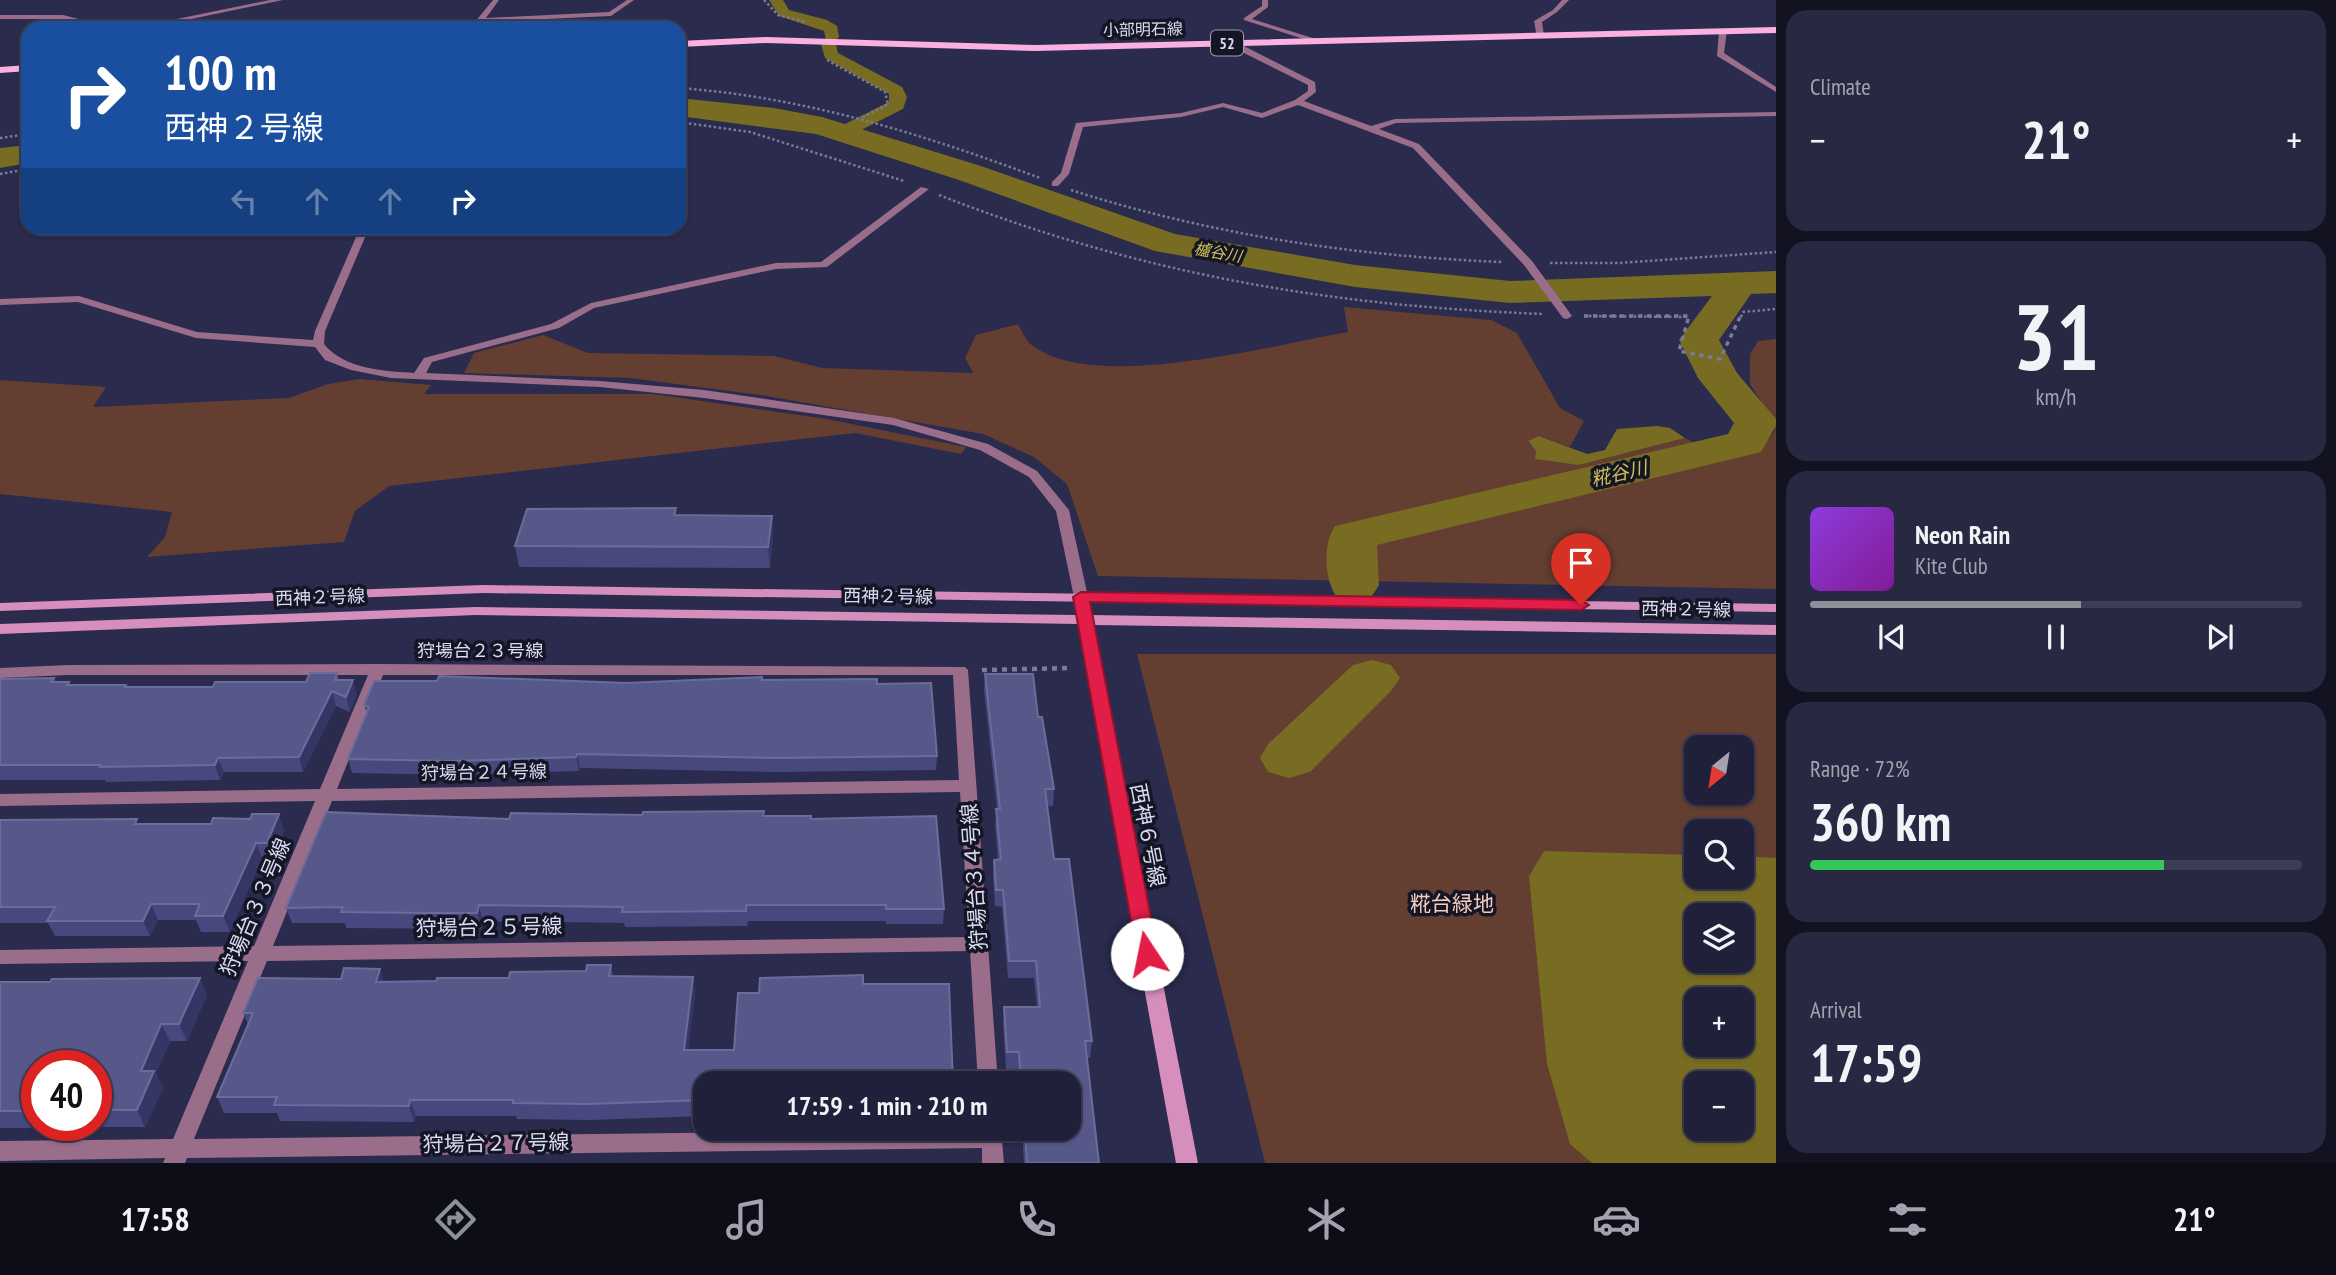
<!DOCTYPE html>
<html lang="en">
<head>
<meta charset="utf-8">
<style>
  body { margin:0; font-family:"PT Sans Narrow","Noto Sans JP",sans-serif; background:#282842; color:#f1f3f6; height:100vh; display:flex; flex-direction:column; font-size:26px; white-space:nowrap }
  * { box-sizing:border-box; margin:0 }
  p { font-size:23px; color:#a2a3af }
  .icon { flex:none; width:38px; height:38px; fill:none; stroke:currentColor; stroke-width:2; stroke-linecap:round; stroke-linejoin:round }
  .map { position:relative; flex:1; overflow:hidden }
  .panel { display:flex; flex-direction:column; gap:10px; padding:10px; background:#121220; width:560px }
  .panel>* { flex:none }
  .top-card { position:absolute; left:21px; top:21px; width:665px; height:214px; border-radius:21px; box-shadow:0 2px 5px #0004,0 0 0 2px #3d3e54; background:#1a4fa0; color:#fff; overflow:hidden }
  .needle { width:46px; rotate:210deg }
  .buttons { position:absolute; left:1684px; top:735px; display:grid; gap:14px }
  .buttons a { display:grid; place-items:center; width:70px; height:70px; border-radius:14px; background:#20203a; box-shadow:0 2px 5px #0004,0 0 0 2px #3d3e54; font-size:35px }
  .speed { position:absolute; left:21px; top:1050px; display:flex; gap:14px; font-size:35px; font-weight:700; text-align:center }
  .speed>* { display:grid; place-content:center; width:91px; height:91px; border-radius:50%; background:#20203a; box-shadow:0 2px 5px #0004,0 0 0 2px #3d3e54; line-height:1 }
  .speed .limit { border:10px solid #d22; background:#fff; color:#111 }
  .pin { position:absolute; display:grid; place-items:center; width:60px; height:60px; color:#fff; margin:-72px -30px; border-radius:50% 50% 50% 0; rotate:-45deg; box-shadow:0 0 7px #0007 }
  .pin .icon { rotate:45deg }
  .me { position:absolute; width:77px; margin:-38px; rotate:349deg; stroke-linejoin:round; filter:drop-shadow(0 0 5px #0008) }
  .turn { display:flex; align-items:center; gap:24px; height:147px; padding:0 28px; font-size:32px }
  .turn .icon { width:91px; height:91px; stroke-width:2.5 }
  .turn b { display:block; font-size:49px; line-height:60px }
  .lanes { display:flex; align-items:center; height:66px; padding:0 28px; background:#0003; justify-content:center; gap:35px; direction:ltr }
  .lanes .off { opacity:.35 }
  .big { font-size:52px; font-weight:700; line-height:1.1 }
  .panel .widget { flex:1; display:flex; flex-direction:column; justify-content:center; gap:10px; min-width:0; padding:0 24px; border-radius:21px; background:#282842 }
  .panel .dial { align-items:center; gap:0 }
  .dial b { font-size:91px; line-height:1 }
  .song { display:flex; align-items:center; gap:21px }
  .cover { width:84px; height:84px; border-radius:10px; background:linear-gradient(135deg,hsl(270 70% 55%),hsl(290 70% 35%)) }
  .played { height:7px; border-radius:4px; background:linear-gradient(90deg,#8c9099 55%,#3d3e54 55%) }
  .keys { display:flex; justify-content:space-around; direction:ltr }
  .heat { display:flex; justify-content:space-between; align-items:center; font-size:38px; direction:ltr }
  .charge { height:10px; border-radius:5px; background:linear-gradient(90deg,#34c759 72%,#3d3e54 0) }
  .trip { position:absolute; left:693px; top:1071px; width:388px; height:70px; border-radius:21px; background:#20203a; box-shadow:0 2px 5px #0004,0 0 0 2px #3d3e54; font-weight:700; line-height:70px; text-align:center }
  .tab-bar { display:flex; height:112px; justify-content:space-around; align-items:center; background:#0d0d17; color:#a2a3af }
  .tab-bar .icon { width:49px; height:49px }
  .tab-bar .on { color:#8c9099 }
  .tab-bar b { font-size:32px; color:#f1f3f6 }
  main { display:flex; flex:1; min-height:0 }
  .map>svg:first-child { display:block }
  .green { fill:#633e31; fill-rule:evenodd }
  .water { fill:#776c22; fill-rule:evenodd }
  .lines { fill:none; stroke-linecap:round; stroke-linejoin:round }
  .canal { fill:#776c22; fill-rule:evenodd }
  .river { fill:#776c22; fill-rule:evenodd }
  .path-far2 { stroke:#7a7b98; stroke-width:2.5; stroke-dasharray:2.5 2.5; stroke-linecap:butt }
  .path-far1 { stroke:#7a7b98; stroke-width:3.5; stroke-dasharray:4.5 4.5; stroke-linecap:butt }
  .path { stroke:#7a7b98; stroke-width:4.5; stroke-dasharray:5 5; stroke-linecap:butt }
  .street { fill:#9a6d8a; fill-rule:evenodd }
  .secondary { fill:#d68fbd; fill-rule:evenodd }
  .primary { fill:#fab0e0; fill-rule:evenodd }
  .wall { fill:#47487e }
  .shaded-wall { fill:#353665 }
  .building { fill:#57588a; stroke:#6b6c9a; stroke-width:2 }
  .route { fill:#e11d48; stroke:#92132f; stroke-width:2 }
  .labels { text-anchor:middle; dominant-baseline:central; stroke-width:7; stroke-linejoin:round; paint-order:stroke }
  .far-street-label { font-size:16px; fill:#d9dbf1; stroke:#151625 }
  .shield { fill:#151625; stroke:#9ea0b4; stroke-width:2 }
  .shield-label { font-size:16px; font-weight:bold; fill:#d9dbf1 }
  .far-water-label { font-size:16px; font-style:italic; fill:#cfc05a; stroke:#151625 }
  .street-label { font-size:18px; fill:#d9dbf1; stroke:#151625 }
  .water-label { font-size:19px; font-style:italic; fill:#cfc05a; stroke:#151625 }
  .near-street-label { font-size:21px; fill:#d9dbf1; stroke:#151625 }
  .near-park-label { font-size:21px; fill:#f4ccbd; stroke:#151625 }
</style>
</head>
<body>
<main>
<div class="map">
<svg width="1776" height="1163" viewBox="0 0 1776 1163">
  <rect width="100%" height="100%" fill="#2a2b4d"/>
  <path class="green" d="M1344,307L1491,320L1517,333L1560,408L1584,421L1570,447L1539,436L1528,442L1536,451L1579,465L1685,438L1719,455L1752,451L1770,438L1775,430L1774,421L1750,384V354L1758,341L1776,339V589L1098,576L1067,484L1034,457L983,434L760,395L630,378L464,373L474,353L543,335L588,353L774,356L822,368L973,373L965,358L976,335L1018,324C1022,331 1026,341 1033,346C1096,393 1273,345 1348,332Z
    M359,379L431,385L424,394H653L827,419L966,447L961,454L855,433L389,486L355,511L344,542L147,557L165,537L172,512L0,494V380L106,387L93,407L289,398L328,384Z
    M1137,654H1776V1163H1265ZM1696,747H1741V793H1696ZM1696,831H1741V877H1696ZM1696,915H1741V961H1696ZM1696,999H1741V1045H1696ZM1696,1083H1741V1129H1696Z"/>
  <path class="water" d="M1657,426L1670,428L1685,438L1579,465L1535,459L1536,451L1528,441L1539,436L1587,454L1605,450L1617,429Z
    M1544,851L1696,855V877H1741V856L1776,858V1163H1592L1570,1144L1547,1064L1529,876ZM1696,915H1741V961H1696ZM1696,999H1741V1045H1696ZM1696,1083H1741V1129H1696Z"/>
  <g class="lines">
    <path class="canal" d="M769,0H783L789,10L827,20L837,26L839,37L835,41L838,53L902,87L907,97L903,109L849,136H837L834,132L837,128L889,102V94L825,58L821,44L826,40L824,31L779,16Z"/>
    <path class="river" d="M679,98L774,108L822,117L981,166L1175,234L1355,265L1510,281L1776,271V293L1751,294L1719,340L1737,373L1776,419V426L1761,452L1377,545L1379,585L1372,596L1354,600L1336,596C1324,579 1323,543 1335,526L1728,434L1734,423L1698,378L1679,340L1712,296L1510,303L1355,287L1155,251L959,180L816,134L679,116Z
      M28,145V163L0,168V148Z
      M1372,660L1391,665L1400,678L1391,691L1310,772L1289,778L1268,772L1260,758L1268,744L1353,665Z"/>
    <path class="path-far2" d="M764,0L778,15L806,22
      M827,60L885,92L888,104L863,117
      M679,88C805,97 922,134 1040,178
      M679,122L750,132L904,181
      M0,138L28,134
      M0,174L28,169
      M1071,190C1212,235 1354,256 1502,262
      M939,195C1141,274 1328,306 1544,314
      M1550,263H1619L1776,252
      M1584,316L1689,317
      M1741,317L1743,312L1776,309"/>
    <path class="path-far1" d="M1584,316H1689L1679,351L1720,359L1741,315"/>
    <path class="path" d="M982,670L1071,668"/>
    <path class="street" d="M270,0H283L148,28H133Z
      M493,0H499L486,18L609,12L627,0H634L611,16L483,22L478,28H470Z
      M1262,0H1268V7L1252,19L1316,39V43L1244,20V18L1262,6Z
      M1562,0H1569L1557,12L1542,22L1544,36L1537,38L1534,21L1553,10Z
      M0,15H63L114,28H101L63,19H0Z
      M1723,29L1727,31L1724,53L1776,87V92L1717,56L1719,31Z
      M1228,41H1234L1315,82L1316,92L1304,101L1371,126L1395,119L1776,112V116L1396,123L1379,129L1419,144L1532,261L1572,316L1567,319L1563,318L1524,265L1413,148L1298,105L1262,118L1223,107L1181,117L1083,127L1069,174L1058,186H1052V182L1061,173L1076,123L1181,113L1223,103L1262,113L1295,100L1308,91V85L1228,45Z
      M921,187L929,189L827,267L776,269L594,308L559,328L432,362L426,373L600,381L704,390L894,418L988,444L1037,471L1069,510L1088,597L1086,600L1081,601L1074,597L1056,511L1029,477L980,450L893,425L704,398L600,387L391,378L351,370L325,360L315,347L196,338L78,302L0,305V299L79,296L197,332L313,340L315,331L360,228H369L325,331L324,344C344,369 384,371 414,373L424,358L551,324L591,303L776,263L821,262Z
      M378,664L965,667L968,670L998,1083H978L970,951L267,961L194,1139L1001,1129L1004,1163H982V1148L187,1158L185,1163H163L165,1158L0,1161V1141L173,1139L248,961L0,964V950L254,946L315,801L0,806V794L320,789L368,675H68L0,678V668L68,665ZM383,675H953L959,780L337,789ZM960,792L969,937L273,946L332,801Z"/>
    <path class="secondary" d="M483,585L1776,604V612L483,593L0,611V603Z
      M476,607L1077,615L1078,608H1088L1091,615L1776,625V635L1093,625L1198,1163H1176L1078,624L476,615L0,634V624Z"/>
    <path class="primary" d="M1776,27V33L1035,51L766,43L679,47V41L766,37L1035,45Z
      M28,65V71L0,73V67Z"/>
  </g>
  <path class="wall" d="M676,508V515L773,536L770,568L519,567L515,546Z
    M337,673L339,680L357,694L350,712L336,706L303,772H224L220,780L106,782L105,780H0V679L54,678L56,682H69L71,685L127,687H213L306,682Z
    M985,674L1038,717L1054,789L1053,806H1047L1054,859L1092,1041L1090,1058H1087L1099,1163H1024L1022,1129H1069V1083H1019L1018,1069H1006L1003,1024L1004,1007H1037L1034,978H1008L1002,907L995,906L993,876L994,860H998L995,826L997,809L984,690Z
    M762,680L877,684L937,756L936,770L778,772L580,768L579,771L456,775L352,773L348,759L367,713L364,705L626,683Z
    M764,816L811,819L944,909L943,924H886V921H748L747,926L625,927L624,923L483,921L481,929L346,928L345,923H292L286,908L509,819Z
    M0,820L139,824L284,830L272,858H262L230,932H201L196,920H158L150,936H55L48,923H0Z
    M611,965L613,976L693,977L695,993L688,1050H734L759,993L863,975L705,1083V1116L591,1120L517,1119L516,1116H416L414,1122L280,1121L277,1113H224L217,1097L248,1024L243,1013L341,979L384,981H436L509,978L586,971Z
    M200,978L207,995L187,1041H170L156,1073L163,1088L145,1127H103L97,1116H96V1066H37V1125H43L42,1128H0V982H50Z"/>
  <path class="shaded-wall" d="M772,516L773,536L770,568L768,547Z
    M353,680L357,694L350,712L346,697Z
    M332,691L336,706L303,772L299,757Z
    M577,754L580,768L579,771L576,757Z
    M218,758L224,772L220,780L215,765Z
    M279,814L284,830L272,858L267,843Z
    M256,843L262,858L230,932L223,916Z
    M151,904L158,920L150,936L143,921Z
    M479,905L483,921L481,929L477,913Z
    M380,969L385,985L376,982Z
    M693,977L695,993L686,1067L684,1050Z
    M200,978L207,995L187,1041L179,1024Z
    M161,1024L170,1041L156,1073L163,1088L145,1127L137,1110L141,1071Z
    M410,1100L416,1116L414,1122L409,1106Z
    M37,1102V1119L32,1111Z"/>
  <path class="building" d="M676,508L674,515L772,516L768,547L515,546L527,509Z
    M310,673H337L335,680H353L346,697L332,691L299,757L218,758L215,765L100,767L101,765H0V679L54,678L51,682H69L67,685H126L125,687H213L215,682H306Z
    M985,674H1033L1038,717H1042L1054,789H1045L1054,859H1069L1092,1041H1085L1099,1163H1027L1025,1129H1069V1083H1021L1019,1052H1007L1004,1007H1040L1036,961H1009L1003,890H996L994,860L1001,859L996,809H1000Z
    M439,676L626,683L762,677V680L877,679V684L931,683L937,756L777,758L577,754L576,757L452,761L348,759L369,707L364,705L374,681H437Z
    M764,811L763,816H811V819L936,816L944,909H886V905H746V911L622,912L623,907L479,905L477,913H425L341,912L343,907L286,908L326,812L509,819L511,813L642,815L643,812Z
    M252,814H279L267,843H256L223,916H195L200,904H151L143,921H47L55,907H0V820L137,819L135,824H211L213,818L250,819Z
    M587,965H611L609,976L693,977L684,1050H734L738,993H759L760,978L863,975V984H949L953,1083H705V1100L588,1104L513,1103V1100H410L409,1106L274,1105L277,1097H217L253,1013H243L258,978L341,979L344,968L380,969L376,982L436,981L437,978H509L510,972L586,971Z
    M200,978L179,1024H161L141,1071H154L137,1110H96V1106L99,1099H96V1066H37V1102L32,1111H0V982H50L52,979Z"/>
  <path class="route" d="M1081,592L1581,600L1589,605L1581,610L1090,602L1158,954L1155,960L1147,963L1140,960L1137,954L1073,597Z"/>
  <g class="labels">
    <g class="far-street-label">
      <text transform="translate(1143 29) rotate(-1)">小部明石線</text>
    </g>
    <rect class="shield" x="1211" y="30.5" width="32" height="25" rx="5"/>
    <g class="shield-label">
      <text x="1227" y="43">52</text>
    </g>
    <g class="far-water-label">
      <text transform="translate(1218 252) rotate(10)">櫨谷川</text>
    </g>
    <g class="street-label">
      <text transform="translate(888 596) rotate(1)">西神２号線</text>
      <text transform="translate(320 597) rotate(-2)">西神２号線</text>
      <text transform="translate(1686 609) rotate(1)">西神２号線</text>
      <text x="480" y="650">狩場台２３号線</text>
      <text transform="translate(484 772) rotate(-1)">狩場台２４号線</text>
    </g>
    <g class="water-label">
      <text transform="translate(1619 473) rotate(-13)">糀谷川</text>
    </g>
    <g class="near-street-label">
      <text transform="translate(1148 835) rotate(79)">西神６号線</text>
      <text transform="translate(974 877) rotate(-94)">狩場台３４号線</text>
      <text transform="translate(255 907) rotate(-67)">狩場台３３号線</text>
      <text transform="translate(489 927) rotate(-1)">狩場台２５号線</text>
      <text transform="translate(496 1143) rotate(-1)">狩場台２７号線</text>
    </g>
    <g class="near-park-label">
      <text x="1452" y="903">糀台緑地</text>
    </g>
  </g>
</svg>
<div class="buttons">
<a><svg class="needle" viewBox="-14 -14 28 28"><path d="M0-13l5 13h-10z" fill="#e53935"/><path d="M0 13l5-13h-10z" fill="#a2a3af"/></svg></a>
<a><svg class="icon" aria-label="search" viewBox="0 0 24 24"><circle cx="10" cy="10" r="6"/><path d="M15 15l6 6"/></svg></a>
<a><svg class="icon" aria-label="layers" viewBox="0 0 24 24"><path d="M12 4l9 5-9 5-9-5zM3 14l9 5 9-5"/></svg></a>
<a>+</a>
<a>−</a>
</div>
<div class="speed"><div class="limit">40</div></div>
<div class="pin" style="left:1581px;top:605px;background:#d93025"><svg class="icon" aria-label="arrive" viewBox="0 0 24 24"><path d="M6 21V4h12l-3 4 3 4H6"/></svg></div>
<svg class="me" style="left:1147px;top:954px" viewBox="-20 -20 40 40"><circle r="19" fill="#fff"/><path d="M0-13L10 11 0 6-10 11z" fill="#e11d48"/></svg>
<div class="trip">17:59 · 1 min · 210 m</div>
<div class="top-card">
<div class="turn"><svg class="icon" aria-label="right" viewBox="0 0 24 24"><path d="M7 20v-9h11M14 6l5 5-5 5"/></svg><div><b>100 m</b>西神２号線</div></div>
<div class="lanes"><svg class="icon off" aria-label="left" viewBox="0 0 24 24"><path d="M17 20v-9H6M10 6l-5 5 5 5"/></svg><svg class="icon off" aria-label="ahead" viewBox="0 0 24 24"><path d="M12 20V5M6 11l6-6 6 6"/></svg><svg class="icon off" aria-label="ahead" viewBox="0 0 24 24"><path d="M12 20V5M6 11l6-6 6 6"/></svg><svg class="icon" aria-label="right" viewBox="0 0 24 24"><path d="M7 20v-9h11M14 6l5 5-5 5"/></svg></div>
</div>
</div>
<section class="panel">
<div class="widget"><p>Climate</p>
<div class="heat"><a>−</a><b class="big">21°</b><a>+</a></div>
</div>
<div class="widget dial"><b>31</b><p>km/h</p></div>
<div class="widget">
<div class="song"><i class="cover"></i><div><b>Neon Rain</b><p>Kite Club</p></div></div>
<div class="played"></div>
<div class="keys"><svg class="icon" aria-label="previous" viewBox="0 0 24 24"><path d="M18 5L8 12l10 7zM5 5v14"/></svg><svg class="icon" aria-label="pause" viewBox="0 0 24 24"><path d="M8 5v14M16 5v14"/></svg><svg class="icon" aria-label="next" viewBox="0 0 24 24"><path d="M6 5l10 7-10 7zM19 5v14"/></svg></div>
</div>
<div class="widget"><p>Range · 72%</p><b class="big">360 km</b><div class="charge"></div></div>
<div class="widget"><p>Arrival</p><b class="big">17:59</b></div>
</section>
</main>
<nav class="tab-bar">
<b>17:58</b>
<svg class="icon on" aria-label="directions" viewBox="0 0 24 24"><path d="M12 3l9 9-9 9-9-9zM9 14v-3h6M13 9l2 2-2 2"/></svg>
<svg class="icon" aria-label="music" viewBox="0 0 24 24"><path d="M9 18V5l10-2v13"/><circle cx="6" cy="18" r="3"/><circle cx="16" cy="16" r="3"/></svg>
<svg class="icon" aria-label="phone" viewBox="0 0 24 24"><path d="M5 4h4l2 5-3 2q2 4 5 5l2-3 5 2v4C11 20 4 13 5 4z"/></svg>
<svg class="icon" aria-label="climate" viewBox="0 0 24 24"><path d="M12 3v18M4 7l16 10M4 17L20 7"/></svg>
<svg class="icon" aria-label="car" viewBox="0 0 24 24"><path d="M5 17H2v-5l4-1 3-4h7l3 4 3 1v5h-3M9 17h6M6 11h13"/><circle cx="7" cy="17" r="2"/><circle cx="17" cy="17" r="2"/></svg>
<svg class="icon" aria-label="filters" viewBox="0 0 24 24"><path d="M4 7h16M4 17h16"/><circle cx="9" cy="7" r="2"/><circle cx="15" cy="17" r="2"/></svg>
<b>21°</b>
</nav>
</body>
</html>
